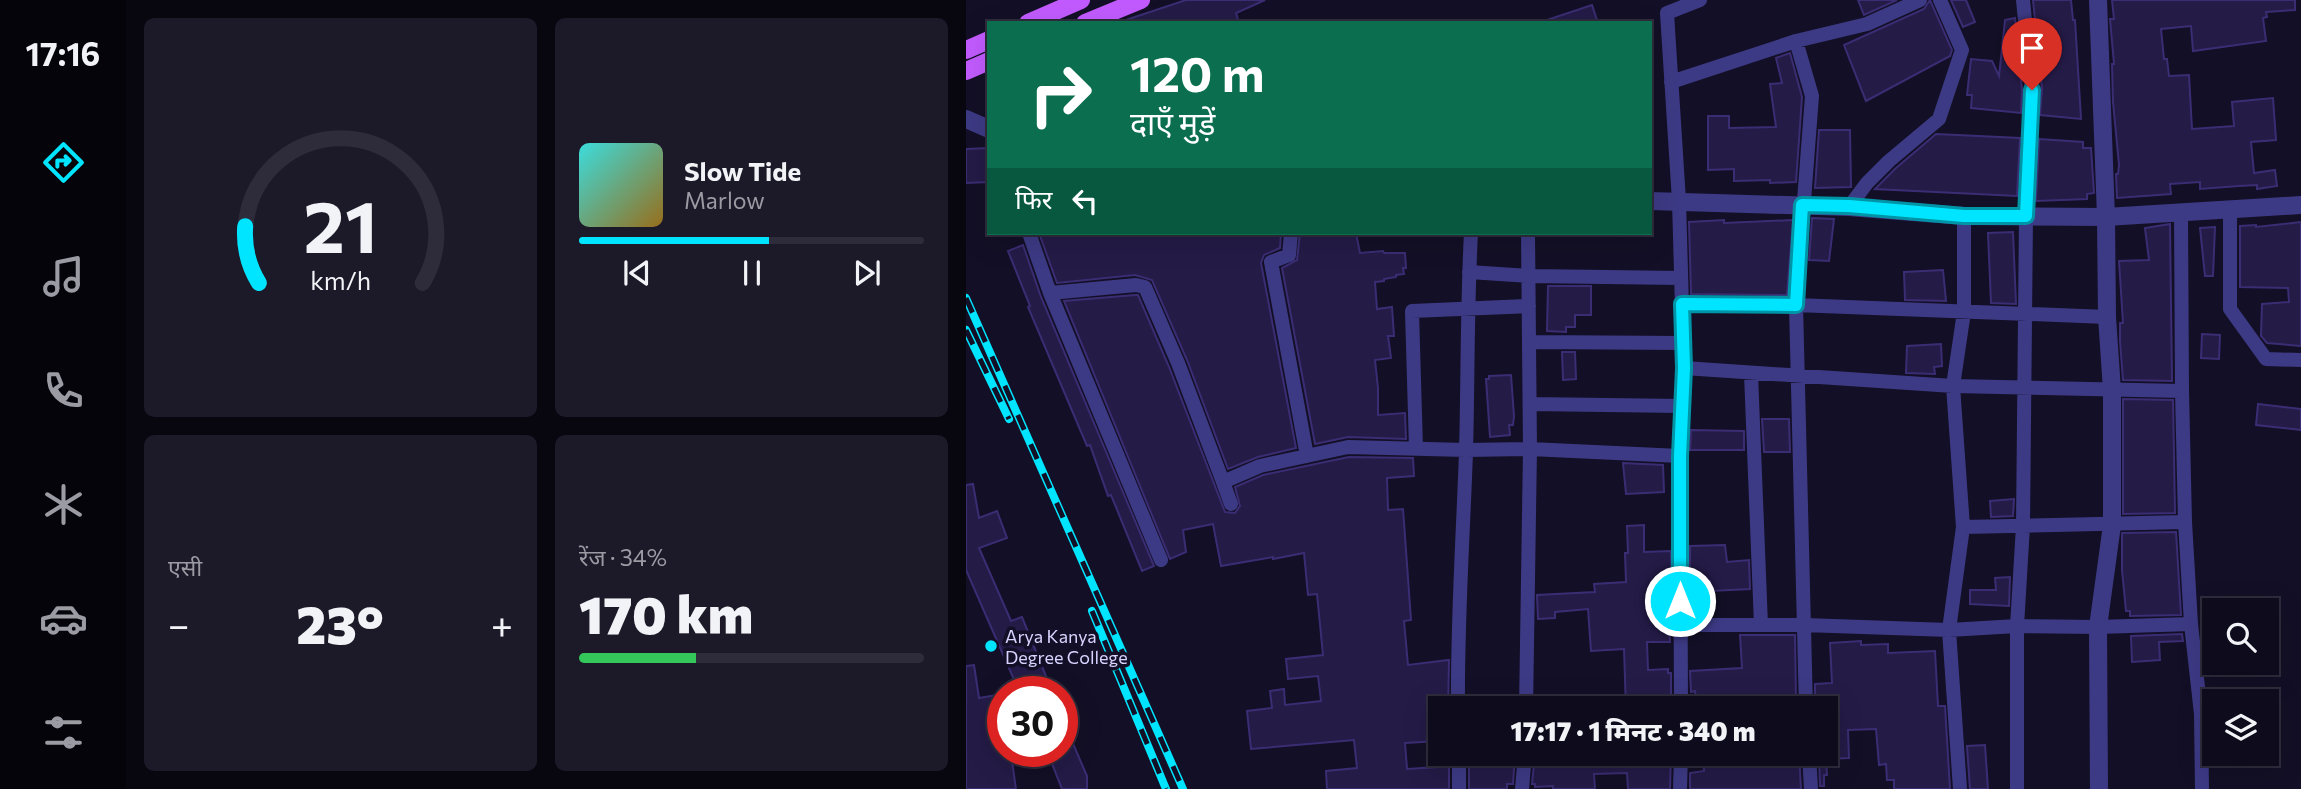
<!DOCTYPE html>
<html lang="hi">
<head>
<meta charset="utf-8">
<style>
  body { margin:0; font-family:Commissioner,"Noto Sans Devanagari",sans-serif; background:#1c1929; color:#f1f3f6; height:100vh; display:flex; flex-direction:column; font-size:26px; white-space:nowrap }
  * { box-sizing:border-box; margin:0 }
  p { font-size:23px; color:#9b9ba3 }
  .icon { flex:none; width:38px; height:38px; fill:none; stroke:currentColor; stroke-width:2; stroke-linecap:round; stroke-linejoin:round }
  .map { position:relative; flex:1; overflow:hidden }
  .drawer { display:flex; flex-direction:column; gap:18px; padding:18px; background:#08060f; width:840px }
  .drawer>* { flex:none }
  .hud { position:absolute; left:21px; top:21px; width:665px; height:214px; border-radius:0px; box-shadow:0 7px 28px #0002,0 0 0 2px #2e2b3b; background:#0b6e4f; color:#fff; overflow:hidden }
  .buttons { position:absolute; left:1236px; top:598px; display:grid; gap:14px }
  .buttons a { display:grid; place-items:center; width:77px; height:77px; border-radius:0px; background:#0e0b1c; box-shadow:0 7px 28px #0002,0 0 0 2px #2e2b3b; font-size:35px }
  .speed { position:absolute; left:21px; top:676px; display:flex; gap:14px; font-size:35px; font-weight:700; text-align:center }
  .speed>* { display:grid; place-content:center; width:91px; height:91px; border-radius:50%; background:#0e0b1c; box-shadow:0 7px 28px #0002,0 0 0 2px #2e2b3b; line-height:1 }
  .speed .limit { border:10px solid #d22; background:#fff; color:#111 }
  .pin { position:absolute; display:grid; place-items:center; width:60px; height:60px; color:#fff; margin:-72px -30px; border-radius:50% 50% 50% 0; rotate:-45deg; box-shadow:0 0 7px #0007 }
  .pin .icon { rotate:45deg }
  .me { position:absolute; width:77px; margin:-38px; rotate:0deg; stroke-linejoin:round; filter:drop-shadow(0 0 5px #0008) }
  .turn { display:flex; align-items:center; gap:24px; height:147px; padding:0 28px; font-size:32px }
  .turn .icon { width:91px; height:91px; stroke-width:2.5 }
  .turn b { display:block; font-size:49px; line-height:60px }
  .then { display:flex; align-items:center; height:66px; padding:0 28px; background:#0003; gap:14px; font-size:26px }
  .big { font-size:52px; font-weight:800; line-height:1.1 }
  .drawer .widget { flex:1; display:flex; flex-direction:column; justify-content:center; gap:10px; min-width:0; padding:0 24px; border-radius:10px; background:#1c1929 }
  .drawer .dial { align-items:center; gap:0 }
  .dial svg { height:182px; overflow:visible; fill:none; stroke:#2e2b3b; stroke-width:7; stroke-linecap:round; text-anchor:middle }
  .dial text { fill:#f1f3f6; stroke:none }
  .song { display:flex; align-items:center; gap:21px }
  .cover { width:84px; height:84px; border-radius:10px; background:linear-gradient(135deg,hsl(180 70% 55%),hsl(40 70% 35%)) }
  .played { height:7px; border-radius:4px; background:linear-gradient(90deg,#00e5ff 55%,#2e2b3b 55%) }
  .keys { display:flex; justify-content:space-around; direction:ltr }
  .heat { display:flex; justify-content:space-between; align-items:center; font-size:38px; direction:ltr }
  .charge { height:10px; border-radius:5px; background:linear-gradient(90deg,#34c759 34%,#2e2b3b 0) }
  .drawer .tiles { flex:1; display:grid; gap:18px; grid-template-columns:repeat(2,1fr) }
  .trip { position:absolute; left:462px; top:696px; width:410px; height:70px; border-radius:0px; background:#0e0b1c; box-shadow:0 7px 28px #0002,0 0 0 2px #2e2b3b; font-weight:800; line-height:70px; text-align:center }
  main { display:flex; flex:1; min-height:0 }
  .tab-bar { display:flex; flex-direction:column; width:126px; justify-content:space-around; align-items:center; background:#06040b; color:#9b9ba3 }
  .tab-bar .icon { width:49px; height:49px }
  .tab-bar .on { color:#00e5ff }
  .tab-bar b { font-size:32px; color:#f1f3f6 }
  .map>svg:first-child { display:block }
  .building { fill:#241b47; stroke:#3b2d73; stroke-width:2 }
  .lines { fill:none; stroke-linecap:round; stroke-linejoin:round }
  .minor { stroke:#3d3a85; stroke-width:14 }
  .tertiary { stroke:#3d3a85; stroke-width:18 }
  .primary { stroke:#c25bff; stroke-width:18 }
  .rail-casing { stroke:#00e5ff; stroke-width:8 }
  .rail { stroke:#130f26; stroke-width:5; stroke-dasharray:16; stroke-linecap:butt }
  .route-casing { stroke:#0095a6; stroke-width:18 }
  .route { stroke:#00e5ff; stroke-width:12 }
  .poi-dot { fill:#00e5ff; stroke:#130f26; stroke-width:2.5 }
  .labels { text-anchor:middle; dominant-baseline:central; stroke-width:7; stroke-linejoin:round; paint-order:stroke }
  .poi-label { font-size:18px; fill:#d9d4ff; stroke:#130f26; text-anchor:start }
</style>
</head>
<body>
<main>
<nav class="tab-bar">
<b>17:16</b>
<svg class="icon on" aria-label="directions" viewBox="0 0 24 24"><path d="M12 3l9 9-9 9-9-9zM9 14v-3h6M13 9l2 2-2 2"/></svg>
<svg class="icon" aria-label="music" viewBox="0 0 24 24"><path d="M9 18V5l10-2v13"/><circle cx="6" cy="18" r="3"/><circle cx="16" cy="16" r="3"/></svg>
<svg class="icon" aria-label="phone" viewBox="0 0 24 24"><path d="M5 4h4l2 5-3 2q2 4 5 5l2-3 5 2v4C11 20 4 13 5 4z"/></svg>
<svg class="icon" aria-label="climate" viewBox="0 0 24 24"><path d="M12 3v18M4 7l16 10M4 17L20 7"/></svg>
<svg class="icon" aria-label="car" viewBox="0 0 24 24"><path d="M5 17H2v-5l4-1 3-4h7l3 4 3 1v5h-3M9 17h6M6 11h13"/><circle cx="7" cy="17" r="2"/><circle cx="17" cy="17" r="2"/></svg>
<svg class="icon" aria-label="filters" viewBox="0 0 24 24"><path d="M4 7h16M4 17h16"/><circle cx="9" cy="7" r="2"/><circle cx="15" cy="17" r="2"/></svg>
</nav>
<section class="drawer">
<div class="tiles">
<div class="widget dial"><svg viewBox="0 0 100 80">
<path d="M14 69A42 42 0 1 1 86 69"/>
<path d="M14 69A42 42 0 0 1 8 44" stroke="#00e5ff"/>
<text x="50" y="56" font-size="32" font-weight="700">21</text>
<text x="50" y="72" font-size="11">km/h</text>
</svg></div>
<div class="widget">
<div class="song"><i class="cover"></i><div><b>Slow Tide</b><p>Marlow</p></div></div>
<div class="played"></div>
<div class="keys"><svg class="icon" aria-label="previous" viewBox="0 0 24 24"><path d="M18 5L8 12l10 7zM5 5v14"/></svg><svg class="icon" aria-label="pause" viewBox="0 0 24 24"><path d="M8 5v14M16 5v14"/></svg><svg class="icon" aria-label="next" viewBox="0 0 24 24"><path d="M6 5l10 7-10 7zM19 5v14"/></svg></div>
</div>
<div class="widget"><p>एसी</p>
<div class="heat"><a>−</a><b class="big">23°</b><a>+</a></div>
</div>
<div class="widget"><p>रेंज · 34%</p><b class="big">170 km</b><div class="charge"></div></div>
</div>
</section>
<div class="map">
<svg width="1335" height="789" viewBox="0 0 1335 789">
  <rect width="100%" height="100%" fill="#130f26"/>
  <path class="building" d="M220,0H299L270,13L273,23H161L160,20Z
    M892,0H931L898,15Z
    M964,0L986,50L984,56L900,101L878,45L958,9Z
    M985,0H1000L1009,22L997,27Z
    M1067,0H1105L1107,20H1109L1115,119L1074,115L1076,89Z
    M1146,0H1329V10L1300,12L1301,17L1297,18L1300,41L1227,51L1225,26L1195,29L1198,59H1201L1203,76L1223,75L1226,129L1268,126L1266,102L1307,98L1310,140L1285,142L1288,173L1309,170L1311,186L1291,189V185L1273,186L1234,189V182L1204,184L1205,194L1151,198L1150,174H1152L1153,165L1147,102L1146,64H1148L1144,19H1148Z
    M626,5L632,23H581V20Z
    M1049,18L1056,90L1055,113L1005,108L1006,95H1001L1005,59L1026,61L1033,76L1039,20Z
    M824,53L836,97L830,182L804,183V180L768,181V169L742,170V116H763V128L810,127L804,84L816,83L810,58Z
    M853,130H884L885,187L849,188Z
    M970,134L1054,138L1051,196L909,189L930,168Z
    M1073,139L1117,142V148H1125L1128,193L1121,194V199L1070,201Z
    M23,148V182L0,183V149Z
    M846,218L868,219L863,261L843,260Z
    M758,220V223L827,220L821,295L725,294L723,222Z
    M1335,222V346L1301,343L1295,336L1296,304L1323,302L1322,288L1274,287V226L1290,225V227Z
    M1204,224L1206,381L1157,380L1154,341V323H1157L1153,261L1183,260L1179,228Z
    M1249,227L1247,276H1239L1234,228Z
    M1047,232L1050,304L1025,303L1022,233Z
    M73,233H315L314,248L298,255L295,263L330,448L292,457L262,469L221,360L186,280L169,275L91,283Z
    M334,233H390L394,253L417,251L418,253H439L440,268H437L438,274L430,275V277L418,279V281L409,282L411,309L426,307L428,336H422L425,358L409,360L412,388V415L439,413L440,439L382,437L349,444L316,268L331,260Z
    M57,245L75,297L188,566L176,571L145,495L142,496L124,445L121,446L62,307L64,306L42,251Z
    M977,270L980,301L939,300L938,272Z
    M582,286H625V315H609V327H600V332L581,331Z
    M169,295H172L203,367L259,512L269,513L274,506L269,487L297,475L383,457L447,458L448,476L421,478L422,510L437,509L445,620L438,621L442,665L483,660L482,709H474V741L439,743L441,769L472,767L471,754H483V789H361L360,771L391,768L388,740L285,749L281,711L306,708L304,691L318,689L319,705L355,701L352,676L322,679L320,659L357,655L351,594L342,595L338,553L307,559V557L255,566L247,524L217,530L220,552L204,559L98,301Z
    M1236,334L1254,335L1253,359L1235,358Z
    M975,344L976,366L968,367L969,374L940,373L941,346Z
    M596,352H609L610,379L597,380Z
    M545,375L548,416L547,425H543L544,435L524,437L520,379H523V376Z
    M1157,399L1207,400L1209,513L1157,514Z
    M1292,404L1335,409V430L1290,425Z
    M796,419H823L824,452H798Z
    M725,430L778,431V450H724Z
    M657,463L697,465L698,492L660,494Z
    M7,484L13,518L31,511L41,538L13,548L45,621L56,617L86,691H53L0,570V485Z
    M1048,499L1047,516L1025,517L1024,501Z
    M678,525V552L705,551V583L702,584V588L704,642H681L682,670L702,669V673H705V709H660L658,649L625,651L622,609L589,612V618L572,619L571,595L629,592L628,584L660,582L659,553H662L661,526Z
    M1210,532L1215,615L1164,616V611H1160L1156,570V533Z
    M759,545L761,562L783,560L784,589L744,591V581L724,582V546Z
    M1044,577L1043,606L1004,604V590H1030L1029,578Z
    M1216,634L1217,641L1193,642L1194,660L1166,662L1165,636Z
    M774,635H829L830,702L731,705L729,691L725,692L724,671L776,668Z
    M895,641V645L922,644V653L969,651L972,706H979L984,789H928V780H921L920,764L913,765L910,729L882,730L883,758L860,759L861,775H858V786H854L853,754H859V700H849V684L866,683L864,643Z
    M8,665L13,698L37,694V756L45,754L50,789H0V666Z
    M96,718L121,776V789H96L81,751H96Z
    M1019,745L1022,789H1004L1001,746Z
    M503,754H549L547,784H541V789H503Z
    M569,754H705L704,789H662L661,773L628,774L629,789H587V786L569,787V784H566Z
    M737,754H833L835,789H724V773L738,771Z"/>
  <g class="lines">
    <path class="minor" d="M830,41L846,96L830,305L840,709
      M705,82L830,41L901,24L954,0
      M883,207L901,183L923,161L973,119L996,50L974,0
      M1264,210V309L1300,359L1335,360
      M1215,213L1216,391L1219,522L1225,624L1235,714L1236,789
      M63,233L84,293L195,560
      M325,233L323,255L305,262L341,456
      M503,272L563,276L715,278
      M84,293L170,285L179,287L212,363L257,482
      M716,304L830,305L1141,317
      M563,342L717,343
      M718,368L987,386L1216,391
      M785,374L795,625
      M564,404L717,406
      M450,449L446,311L563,306
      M265,504L257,482L294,466L382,447L500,450L564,449L714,456
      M997,527L1219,522
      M714,625H838L983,630L1051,626L1132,627L1225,624
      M492,709C491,623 497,538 500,452C502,379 501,306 505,233
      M560,709L564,449L562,233
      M715,709L714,456L717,406V343L713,201L701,13L734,0
      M493,754V789
      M843,754L845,789
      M556,789L559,754
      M714,789L715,754
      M994,789L983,630L997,527L987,386L998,312V216
      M1051,789V626L1057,526L1060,216L1066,90L1057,0"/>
    <path class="tertiary" d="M1132,0L1140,217L1141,317L1146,390V525L1132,627L1133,789
      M0,119L23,129
      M684,201L883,207L998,216L1140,217L1335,205"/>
    <path class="primary" d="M62,23L115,0
      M119,23L175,0
      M0,50L23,40
      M0,71L23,61"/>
    <g class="rail-casing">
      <path id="rail" d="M0,298L217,789
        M0,330L43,419
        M126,611L200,789"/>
    </g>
    <use href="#rail" class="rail"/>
  </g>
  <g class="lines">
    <g class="route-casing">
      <path id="route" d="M714,601V456L718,368L716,304L830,305L836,205L883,206L998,216H1060L1066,90"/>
    </g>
    <use href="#route" class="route"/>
  </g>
  <circle class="poi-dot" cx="25" cy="646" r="7"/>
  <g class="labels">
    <g class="poi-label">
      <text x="39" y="636">Arya Kanya<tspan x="39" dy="21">Degree College</tspan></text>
    </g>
  </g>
</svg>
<div class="buttons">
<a><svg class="icon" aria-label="search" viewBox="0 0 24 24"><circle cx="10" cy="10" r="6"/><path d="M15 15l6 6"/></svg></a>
<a><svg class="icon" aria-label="layers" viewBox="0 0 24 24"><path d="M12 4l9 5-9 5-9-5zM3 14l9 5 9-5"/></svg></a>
</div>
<div class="speed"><div class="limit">30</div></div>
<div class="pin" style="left:1066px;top:90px;background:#d93025"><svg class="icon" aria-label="arrive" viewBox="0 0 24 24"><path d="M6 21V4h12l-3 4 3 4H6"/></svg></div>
<svg class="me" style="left:714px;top:601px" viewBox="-20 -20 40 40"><circle r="17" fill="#00e5ff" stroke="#fff" stroke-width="3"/><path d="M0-11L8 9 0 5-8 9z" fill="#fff"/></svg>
<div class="trip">17:17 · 1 मिनट · 340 m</div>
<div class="hud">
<div class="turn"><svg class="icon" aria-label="right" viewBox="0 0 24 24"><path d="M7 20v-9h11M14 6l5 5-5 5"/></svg><div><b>120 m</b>दाएँ मुड़ें</div></div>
<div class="then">फिर<svg class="icon" aria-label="left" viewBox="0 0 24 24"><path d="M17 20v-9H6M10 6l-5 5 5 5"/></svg></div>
</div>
</div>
</main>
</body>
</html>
